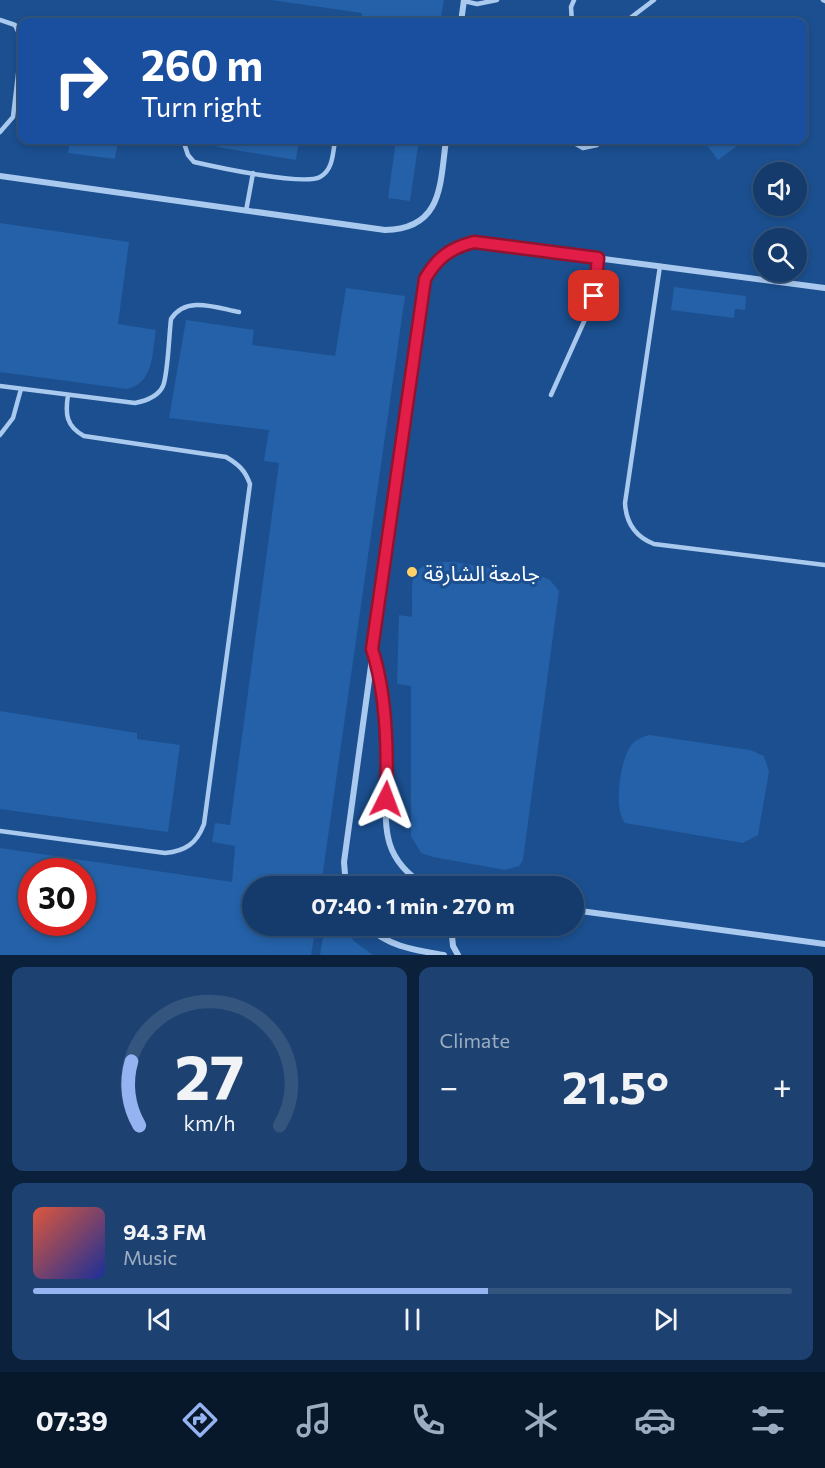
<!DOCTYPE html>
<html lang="en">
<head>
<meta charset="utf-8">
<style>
  body { margin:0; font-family:Commissioner,"Noto Sans Arabic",sans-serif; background:#1d4271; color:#f1f3f6; height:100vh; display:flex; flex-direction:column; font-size:22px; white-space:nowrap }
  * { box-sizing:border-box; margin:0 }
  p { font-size:20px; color:#9dadc1 }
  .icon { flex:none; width:33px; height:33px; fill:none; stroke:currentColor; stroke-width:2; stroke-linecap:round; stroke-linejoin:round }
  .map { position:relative; height:955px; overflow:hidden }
  .drawer { display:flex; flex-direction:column; gap:12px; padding:12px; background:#0b203b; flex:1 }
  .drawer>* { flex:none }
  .hud { position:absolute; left:18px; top:18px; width:789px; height:126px; border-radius:12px; box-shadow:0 3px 9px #0003,0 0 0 2px #33557e; background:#1a4fa0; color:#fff; overflow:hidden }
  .buttons { position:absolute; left:753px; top:162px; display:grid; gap:12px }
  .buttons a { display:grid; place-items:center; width:54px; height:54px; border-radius:50%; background:#143b6b; box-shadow:0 3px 9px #0003,0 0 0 2px #33557e; font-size:30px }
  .speed { position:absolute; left:18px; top:858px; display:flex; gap:12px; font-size:30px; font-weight:700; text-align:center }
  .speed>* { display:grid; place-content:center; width:78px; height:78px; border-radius:50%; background:#143b6b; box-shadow:0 3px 9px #0003,0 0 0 2px #33557e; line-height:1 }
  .speed .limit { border:9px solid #d22; background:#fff; color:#111 }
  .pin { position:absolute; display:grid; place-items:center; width:51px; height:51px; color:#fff; margin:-26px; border-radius:12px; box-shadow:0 3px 9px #0006 }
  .me { position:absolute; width:66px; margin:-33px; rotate:3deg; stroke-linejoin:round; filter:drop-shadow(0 0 4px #0008) }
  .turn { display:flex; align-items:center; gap:21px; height:126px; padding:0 24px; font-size:27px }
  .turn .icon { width:78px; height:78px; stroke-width:2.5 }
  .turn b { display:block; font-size:42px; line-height:51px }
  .big { font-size:45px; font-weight:700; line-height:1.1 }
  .drawer .widget { flex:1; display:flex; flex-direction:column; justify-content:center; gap:9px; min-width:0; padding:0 21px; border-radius:12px; background:#1d4271 }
  .drawer .dial { align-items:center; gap:0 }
  .dial svg { height:156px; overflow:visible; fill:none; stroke:#33557e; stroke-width:7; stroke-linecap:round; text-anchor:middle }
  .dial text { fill:#f1f3f6; stroke:none }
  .song { display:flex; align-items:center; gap:18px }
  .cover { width:72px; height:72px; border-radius:9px; background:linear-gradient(135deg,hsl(10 70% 55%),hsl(230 70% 35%)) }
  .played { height:6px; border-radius:3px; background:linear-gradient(90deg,#95b2f1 60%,#33557e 60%) }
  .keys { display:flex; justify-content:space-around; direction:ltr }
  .heat { display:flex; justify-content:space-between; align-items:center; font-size:33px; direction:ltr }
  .drawer .tiles { flex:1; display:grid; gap:12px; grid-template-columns:1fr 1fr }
  .widget:last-child { grid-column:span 2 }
  .trip { position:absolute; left:242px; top:876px; width:342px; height:60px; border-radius:30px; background:#143b6b; box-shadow:0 3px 9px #0003,0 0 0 2px #33557e; font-weight:700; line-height:60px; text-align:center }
  .tabs { display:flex; height:96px; justify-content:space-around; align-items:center; background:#08182b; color:#9dadc1 }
  .tabs .icon { width:42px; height:42px }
  .tabs .current { color:#95b2f1 }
  .tabs b { font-size:27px; color:#f1f3f6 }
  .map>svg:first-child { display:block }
  .green { fill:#2461a8; fill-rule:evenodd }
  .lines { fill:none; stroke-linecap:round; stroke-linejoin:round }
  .lane { stroke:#a9c9ee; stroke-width:4.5 }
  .street { stroke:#a9c9ee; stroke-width:6 }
  .route-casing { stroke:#92132f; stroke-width:15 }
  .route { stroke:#e11d48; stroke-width:10 }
  .poi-dot { fill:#ffd166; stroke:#1b4f8f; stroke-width:2 }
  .labels { text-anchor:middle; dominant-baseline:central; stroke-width:6; stroke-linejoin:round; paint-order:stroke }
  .poi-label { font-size:21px; fill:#fff; stroke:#1b4f8f; text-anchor:start }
</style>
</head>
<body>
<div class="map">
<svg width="825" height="955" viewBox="0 0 825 955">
  <rect width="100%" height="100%" fill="#1b4f8f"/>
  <path class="green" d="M271,0H444L440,22H361L362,13Z
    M70,140H118L115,159L68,153Z
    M218,140H299L296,160L217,147Z
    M396,140H419L410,201L388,198Z
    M703,140H745L718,160Z
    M0,223L129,242L118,324L156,330C152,353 154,383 127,389L0,372Z
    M674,287L746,296L745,310L735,309L734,318L671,310Z
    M346,288L405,296L321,886H252V926H316L311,955H0V848L232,882L235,846L212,842L215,823L230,825L279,463L264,461L269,430L169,418L186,320L254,330L252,345L335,356ZM32,872H82V922H32Z
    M454,562L541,576L550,580L559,591L523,860L519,866L505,870L433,857L421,853L411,836V686L397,684L399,615L412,617C413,576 405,562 454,562Z
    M0,711L137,733V739L180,745L168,832L0,809Z
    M649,735L750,750L764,756L769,772L758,835L743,843L625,823C613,809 620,758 632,744C637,739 643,737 649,735Z
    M325,926H342L355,942L373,955H320Z"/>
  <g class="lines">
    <path class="lane" d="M823,0L825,1
      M464,1L477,4L497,0
      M0,20L15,25L22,40L13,117L0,132
      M572,22L571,7L574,0
      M625,22L654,0
      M183,140L188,155L194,162C216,167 303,186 320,177C333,170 333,153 335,140
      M569,140L583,148L597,145L602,140
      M246,211L253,173
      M660,266L625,503C626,523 636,537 654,544L825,565
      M0,386L135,403C145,401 158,397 163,386C168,374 169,335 171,319C186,295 217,308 239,312
      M551,395L591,306L598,258
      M0,435L13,418L21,389
      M0,831L165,853C186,851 197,843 204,824L250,484C245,470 238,464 226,457L84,436C66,426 65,414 68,395"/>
    <path class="street" d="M461,22L464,0
      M0,176L385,230C443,229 440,184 446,140
      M373,652C384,688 387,730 387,767C387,818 375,855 426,886
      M346,886L344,862L422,295C428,265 444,249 474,242L825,288
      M573,910L825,944
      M367,926C389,947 415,950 444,955
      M451,926L453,946L458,955"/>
  </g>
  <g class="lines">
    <g class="route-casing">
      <path id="route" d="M386,799C388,750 387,695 372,649L425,279C437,258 450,248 474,242L598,258L594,296"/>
    </g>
    <use href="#route" class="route"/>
  </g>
  <circle class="poi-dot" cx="412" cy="572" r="6"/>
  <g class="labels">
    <g class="poi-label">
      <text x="424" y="572">جامعة الشارقة</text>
    </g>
  </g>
</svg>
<div class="buttons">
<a><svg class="icon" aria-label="sound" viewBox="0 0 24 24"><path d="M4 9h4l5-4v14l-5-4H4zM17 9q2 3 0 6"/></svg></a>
<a><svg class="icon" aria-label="search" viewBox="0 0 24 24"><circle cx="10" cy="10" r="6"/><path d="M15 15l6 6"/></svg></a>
</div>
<div class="speed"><div class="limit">30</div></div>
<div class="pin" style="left:594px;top:296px;background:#d93025"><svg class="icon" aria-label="arrive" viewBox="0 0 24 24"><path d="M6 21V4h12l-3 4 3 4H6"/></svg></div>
<svg class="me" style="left:386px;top:799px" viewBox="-20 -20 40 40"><path d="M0-17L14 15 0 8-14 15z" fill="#e11d48" stroke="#fff" stroke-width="4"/></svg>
<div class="trip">07:40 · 1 min · 270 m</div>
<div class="hud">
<div class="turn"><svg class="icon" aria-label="right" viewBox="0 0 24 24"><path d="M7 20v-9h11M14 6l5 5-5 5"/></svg><div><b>260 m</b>Turn right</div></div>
</div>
</div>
<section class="drawer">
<div class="tiles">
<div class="widget dial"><svg viewBox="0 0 100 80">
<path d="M14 69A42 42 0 1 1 86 69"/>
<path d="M14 69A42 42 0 0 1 10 36" stroke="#95b2f1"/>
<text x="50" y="56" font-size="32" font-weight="700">27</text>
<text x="50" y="72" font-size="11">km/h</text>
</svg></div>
<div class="widget"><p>Climate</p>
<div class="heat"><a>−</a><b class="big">21.5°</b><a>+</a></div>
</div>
<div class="widget">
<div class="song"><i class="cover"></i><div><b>94.3 FM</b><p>Music</p></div></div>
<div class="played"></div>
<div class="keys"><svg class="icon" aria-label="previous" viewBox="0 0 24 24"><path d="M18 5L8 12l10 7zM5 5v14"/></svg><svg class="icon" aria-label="pause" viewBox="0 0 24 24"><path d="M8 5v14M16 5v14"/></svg><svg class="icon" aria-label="next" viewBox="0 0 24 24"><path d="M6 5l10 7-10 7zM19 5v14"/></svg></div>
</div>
</div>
</section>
<nav class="tabs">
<b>07:39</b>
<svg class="icon current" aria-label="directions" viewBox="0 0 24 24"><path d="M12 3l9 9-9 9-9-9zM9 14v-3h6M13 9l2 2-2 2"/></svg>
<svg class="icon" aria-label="music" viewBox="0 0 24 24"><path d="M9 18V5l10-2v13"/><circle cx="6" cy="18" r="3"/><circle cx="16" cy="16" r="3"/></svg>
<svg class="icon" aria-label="phone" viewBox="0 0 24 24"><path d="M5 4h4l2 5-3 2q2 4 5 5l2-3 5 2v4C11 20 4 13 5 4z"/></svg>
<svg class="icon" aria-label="climate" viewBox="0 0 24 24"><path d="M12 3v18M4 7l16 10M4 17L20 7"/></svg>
<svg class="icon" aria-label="car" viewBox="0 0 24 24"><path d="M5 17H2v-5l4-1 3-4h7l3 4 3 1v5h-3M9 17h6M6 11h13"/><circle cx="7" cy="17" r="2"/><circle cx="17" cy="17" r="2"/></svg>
<svg class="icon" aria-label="filters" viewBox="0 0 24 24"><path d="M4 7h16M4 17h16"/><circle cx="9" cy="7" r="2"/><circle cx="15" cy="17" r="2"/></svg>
</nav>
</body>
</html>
